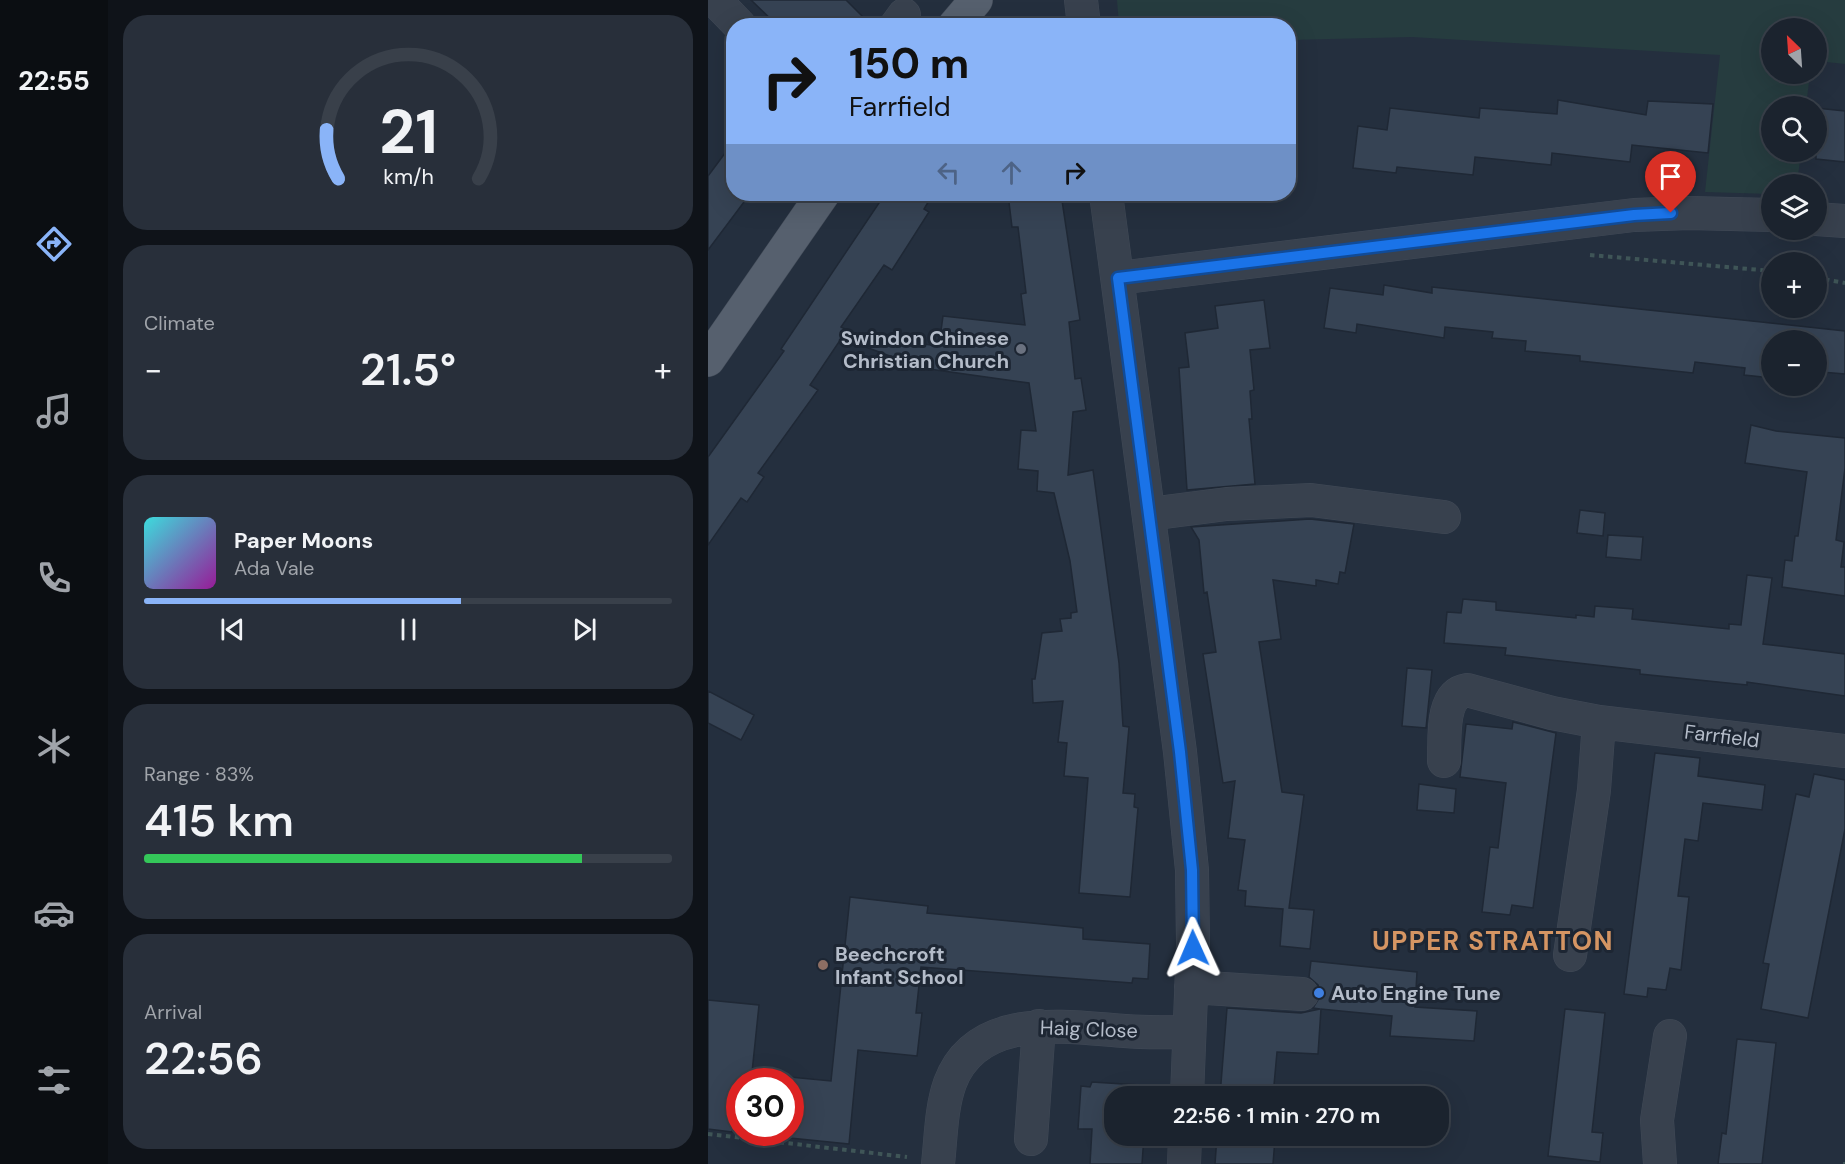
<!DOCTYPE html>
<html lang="en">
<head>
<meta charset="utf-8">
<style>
  body { margin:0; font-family:"DM Sans",sans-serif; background:#282f3a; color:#f1f3f6; height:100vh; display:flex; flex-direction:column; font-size:22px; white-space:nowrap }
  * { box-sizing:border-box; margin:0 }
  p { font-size:20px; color:#a0a4aa }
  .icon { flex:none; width:33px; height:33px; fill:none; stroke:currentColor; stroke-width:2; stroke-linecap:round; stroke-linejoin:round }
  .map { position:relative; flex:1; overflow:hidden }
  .details { display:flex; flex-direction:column; gap:15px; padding:15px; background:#0f1319; width:600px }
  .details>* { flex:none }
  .banner { position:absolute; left:18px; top:18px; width:570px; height:183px; border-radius:24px; box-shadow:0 6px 24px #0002,0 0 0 2px #39404a; background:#8ab4f8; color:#111; overflow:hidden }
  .needle { width:39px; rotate:335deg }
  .tools { position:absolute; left:1053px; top:18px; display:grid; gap:12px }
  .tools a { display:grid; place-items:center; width:66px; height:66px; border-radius:50%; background:#1b232e; box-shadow:0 6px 24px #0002,0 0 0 2px #39404a; font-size:30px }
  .speed { position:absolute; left:18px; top:1068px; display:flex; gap:12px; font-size:30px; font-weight:700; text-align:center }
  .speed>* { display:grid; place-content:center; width:78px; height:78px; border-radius:50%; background:#1b232e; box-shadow:0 6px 24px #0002,0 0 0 2px #39404a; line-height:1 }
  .speed .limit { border:9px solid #d22; background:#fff; color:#111 }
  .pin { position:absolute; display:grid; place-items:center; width:51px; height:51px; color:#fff; margin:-62px -26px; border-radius:50% 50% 50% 0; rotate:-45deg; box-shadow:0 0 6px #0007 }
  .pin .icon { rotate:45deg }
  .me { position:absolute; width:66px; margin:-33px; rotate:359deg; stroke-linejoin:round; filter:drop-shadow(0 0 4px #0008) }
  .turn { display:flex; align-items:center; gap:21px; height:126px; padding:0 24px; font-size:27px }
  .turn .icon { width:78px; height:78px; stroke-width:2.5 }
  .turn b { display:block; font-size:42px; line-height:51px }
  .lanes { display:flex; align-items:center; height:57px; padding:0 24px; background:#0003; justify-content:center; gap:30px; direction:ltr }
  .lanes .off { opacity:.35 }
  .big { font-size:45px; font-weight:600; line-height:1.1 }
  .details .tile { flex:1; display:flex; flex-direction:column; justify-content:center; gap:9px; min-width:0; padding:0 21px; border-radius:24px; background:#282f3a }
  .details .dial { align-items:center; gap:0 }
  .dial svg { height:156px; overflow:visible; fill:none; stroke:#39404a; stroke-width:7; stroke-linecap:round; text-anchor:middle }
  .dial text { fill:#f1f3f6; stroke:none }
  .song { display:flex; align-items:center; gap:18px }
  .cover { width:72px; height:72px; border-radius:9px; background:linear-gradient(135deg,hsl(180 70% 55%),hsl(300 70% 35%)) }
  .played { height:6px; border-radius:3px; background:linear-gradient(90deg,#8ab4f8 60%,#39404a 60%) }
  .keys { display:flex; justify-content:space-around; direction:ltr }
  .heat { display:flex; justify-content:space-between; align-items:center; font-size:33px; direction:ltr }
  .charge { height:9px; border-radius:4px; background:linear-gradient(90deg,#34c759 83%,#39404a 0) }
  .trip { position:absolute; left:396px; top:1086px; width:345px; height:60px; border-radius:24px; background:#1b232e; box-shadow:0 6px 24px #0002,0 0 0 2px #39404a; font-weight:600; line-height:60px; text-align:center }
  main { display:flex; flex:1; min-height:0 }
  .tab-bar { display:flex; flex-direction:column; width:108px; justify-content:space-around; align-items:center; background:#0b0e12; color:#a0a4aa }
  .tab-bar .icon { width:42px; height:42px }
  .tab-bar .on { color:#8ab4f8 }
  .tab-bar b { font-size:27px; color:#f1f3f6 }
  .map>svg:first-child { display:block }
  .green { fill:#263c3f }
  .building { fill:#364354; stroke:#1f2835; stroke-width:1.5 }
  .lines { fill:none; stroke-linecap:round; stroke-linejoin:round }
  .minor-casing { stroke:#414a57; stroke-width:34 }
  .major-casing { stroke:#414a57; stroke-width:34 }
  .path { stroke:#3f5557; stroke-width:4; stroke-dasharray:4.5 4.5; stroke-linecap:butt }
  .minor { stroke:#38414e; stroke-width:33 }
  .major { stroke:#56606e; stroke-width:33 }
  .route-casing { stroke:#114b97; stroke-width:15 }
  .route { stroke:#1a73e8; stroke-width:10 }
  .worship-dot { fill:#6b7280; stroke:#1d2633; stroke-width:2 }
  .education-dot { fill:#8d6e63; stroke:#1d2633; stroke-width:2 }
  .shop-dot { fill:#3f7fe0; stroke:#1d2633; stroke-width:2 }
  .labels { text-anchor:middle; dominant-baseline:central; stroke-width:6; stroke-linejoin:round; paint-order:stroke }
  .poi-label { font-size:20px; font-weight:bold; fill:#b4bcc9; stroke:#1d2633; text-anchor:start }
  .street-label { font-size:20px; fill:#b4bcc9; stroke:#1d2633 }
  .district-label { font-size:26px; font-weight:bold; letter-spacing:1.5px; fill:#d59563; stroke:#1d2633 }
</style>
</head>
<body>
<main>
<nav class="tab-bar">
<b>22:55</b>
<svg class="icon on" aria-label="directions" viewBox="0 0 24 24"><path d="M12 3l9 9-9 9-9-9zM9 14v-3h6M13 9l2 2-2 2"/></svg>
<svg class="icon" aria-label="music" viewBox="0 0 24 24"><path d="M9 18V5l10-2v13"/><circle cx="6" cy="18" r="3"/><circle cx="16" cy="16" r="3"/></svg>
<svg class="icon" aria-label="phone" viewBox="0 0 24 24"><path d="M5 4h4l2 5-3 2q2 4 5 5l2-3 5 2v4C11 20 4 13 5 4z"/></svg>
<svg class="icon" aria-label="climate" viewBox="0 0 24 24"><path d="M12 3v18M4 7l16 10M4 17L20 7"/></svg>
<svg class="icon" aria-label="car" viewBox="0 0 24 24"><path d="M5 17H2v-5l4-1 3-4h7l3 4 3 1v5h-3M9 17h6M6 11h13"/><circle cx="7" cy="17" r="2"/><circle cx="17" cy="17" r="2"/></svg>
<svg class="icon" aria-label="filters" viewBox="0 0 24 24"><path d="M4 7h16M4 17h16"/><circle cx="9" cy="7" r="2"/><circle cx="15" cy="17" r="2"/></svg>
</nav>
<section class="details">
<div class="tile dial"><svg viewBox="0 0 100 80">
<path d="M14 69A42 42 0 1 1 86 69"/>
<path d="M14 69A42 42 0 0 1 8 44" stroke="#8ab4f8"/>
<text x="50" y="56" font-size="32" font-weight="700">21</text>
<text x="50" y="72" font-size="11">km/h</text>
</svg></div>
<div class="tile"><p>Climate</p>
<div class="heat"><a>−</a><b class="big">21.5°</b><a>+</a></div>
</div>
<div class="tile">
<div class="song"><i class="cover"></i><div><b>Paper Moons</b><p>Ada Vale</p></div></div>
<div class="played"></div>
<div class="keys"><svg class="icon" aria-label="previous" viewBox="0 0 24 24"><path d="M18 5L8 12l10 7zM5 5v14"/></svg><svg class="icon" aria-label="pause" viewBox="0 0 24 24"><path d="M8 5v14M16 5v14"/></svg><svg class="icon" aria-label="next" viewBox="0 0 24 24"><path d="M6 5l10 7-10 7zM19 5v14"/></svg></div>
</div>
<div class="tile"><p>Range · 83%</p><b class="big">415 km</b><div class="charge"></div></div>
<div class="tile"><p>Arrival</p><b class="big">22:56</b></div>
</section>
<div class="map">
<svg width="1137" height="1164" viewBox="0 0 1137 1164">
  <rect width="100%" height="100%" fill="#242f3e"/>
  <path class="green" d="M409,0H1137V64L1109,61L1108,28H1064V74H1102L1098,106H1064V152H1093L1089,184H1064L1063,194L997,192L1012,55L704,37L581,40L580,26L411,25Z"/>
  <path class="building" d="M43,0H138L164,26H70Z
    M850,100L938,115L940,101L1005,104L1000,153L924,145L922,162L844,153L843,165L767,157L765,175L689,167L688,173L645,168L650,126L679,130L682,108L771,118L772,108L849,114Z
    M1108,108L1137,111V162L1108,159Z
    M26,141V194H42L0,250V176Z
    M177,194H225L216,209L221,212L184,270L176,265L133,327L139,330L102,385L110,390L50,473L56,477L39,502L33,498L0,545V457L76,351L73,349Z
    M300,194H353L372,320L361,322L367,379L373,378L378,410L365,412L360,475L385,470L411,663L415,726L421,727L415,793L427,794L426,807L430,808L422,897L371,893L380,778L356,776L359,743L350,742L355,701L325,703L324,679H327L334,633L354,631L352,619L363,618V613L369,612L362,561L346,493L329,491L330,471L310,469L313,430L328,431L321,383L214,368L155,346L158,337L231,346L235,316L317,325L313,294L318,293L310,227H304Z
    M676,285L724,293V287L1137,331V374L1114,372V382H1108V340H1064V378L1036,375L1037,368L987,362L985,373L872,361V356L817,351L818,341L784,338L785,332L737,327L736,338L649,324L648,333L616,328L622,288L675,295Z
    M556,300L562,348L542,350L546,390L542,391L544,419H541L547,484L479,490L471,368L481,367L477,333L510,328L507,306Z
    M1043,425L1068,431L1137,438V468L1128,540L1136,542L1133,567H1137V596L1074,587L1077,560L1084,561L1087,536H1090L1099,472L1037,463Z
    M872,510L897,513L895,536L869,533Z
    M602,519L646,524L637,573L632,572L630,584L608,580V586L565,580L573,639L551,642L574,792L596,795L581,908L606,910L602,949L572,946L575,909L537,906L538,891L530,890L537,840L520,838L527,781L515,783L495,654L508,652L499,592L496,593L491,540L483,527Z
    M900,535L935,537L933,560L898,557Z
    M1039,575L1064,578L1055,644L1137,654V696L1039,682V685L932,674V670L797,655L798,648L736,643L739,612L753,613L755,599L788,602V610L868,618V615L886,617L887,606L925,609L924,619L1021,629V624L1033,625Z
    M699,668L724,670L718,728L694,726Z
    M0,691L46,715L33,740L0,723Z
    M805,722L848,733L825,908L804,905L802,915L774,912L782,847L790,848L798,783L752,777L758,724L804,729Z
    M947,753L992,758L990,776L1057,785L1054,810L995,803L990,841L977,839L970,896L981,897L973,970L962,968L958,990L940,988L939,997L916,994Z
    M1106,774L1137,780V829L1100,1018L1053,1009L1061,964L1055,963L1088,794L1101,797Z
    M711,784L748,789L746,813L709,810Z
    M142,897L220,906L219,913L375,928V939L442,944L440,979L425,978L424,983L213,967L208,1013H214L209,1056L150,1050L141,1144L82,1138V1077L123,1081Z
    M603,961L709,972L707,1007L769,1011L766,1041L682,1036L684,1016L613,1009L610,1054L569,1052L565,1096H512L519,1008L593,1013L612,1009L605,1008L613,995L610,985L601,977Z
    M0,1000L51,1005L43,1082H29L24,1132L0,1129Z
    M857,1009L897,1013L884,1132L895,1133L892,1162L840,1156Z
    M1029,1039L1068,1043L1054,1164H1010L1014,1133L1018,1134Z
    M384,1082L431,1085L430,1096H406V1136H436L434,1164H382L384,1129H370L373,1086L382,1087Z
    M509,1136H561V1138L567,1139L565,1164H507Z"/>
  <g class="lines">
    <g class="minor-casing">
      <path id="minor" d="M7,0L32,26
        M373,0L376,26
        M188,26L196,15
        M398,194L472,752L484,870L485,944L479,1096
        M1108,219L1137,221
        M410,278L926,215L981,213L1064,215
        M441,514L519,504L603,500L736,517
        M736,761C737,740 732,694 759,690L844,713L891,722L1137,751
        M862,955L886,790L891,722
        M483,987L594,994
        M323,1139L331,1026
        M230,1164C233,1137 233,1108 242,1083C269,1011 359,1027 417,1031C438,1033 460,1032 481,1032
        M476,1164L477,1136
        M952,1164L949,1120L962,1036"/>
    </g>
    <g class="major-casing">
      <path id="major" d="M246,26L268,0
        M0,360L115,194"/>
    </g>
    <path class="path" d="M882,255L1064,271
      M1108,278L1137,283
      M0,1134L199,1157
      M1137,1164V1162"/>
    <use href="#minor" class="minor"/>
    <use href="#major" class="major"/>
  </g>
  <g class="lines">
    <g class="route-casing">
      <path id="route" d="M485,948L484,870L472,752L410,278L926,215L963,213"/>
    </g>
    <use href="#route" class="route"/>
  </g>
  <circle class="worship-dot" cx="313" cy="349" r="6"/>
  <circle class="education-dot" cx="115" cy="965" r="6"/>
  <circle class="shop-dot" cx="611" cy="993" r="6"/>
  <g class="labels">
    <g class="poi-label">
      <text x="301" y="338" text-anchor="end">Swindon Chinese<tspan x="301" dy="23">Christian Church</tspan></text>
      <text x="127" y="954">Beechcroft<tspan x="127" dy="23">Infant School</tspan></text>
      <text x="623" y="993">Auto Engine Tune</text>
    </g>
    <g class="street-label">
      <text transform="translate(1014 736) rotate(7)">Farrfield</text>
      <text transform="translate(381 1029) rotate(2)">Haig Close</text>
    </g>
    <g class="district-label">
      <text x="785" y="941">UPPER STRATTON</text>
    </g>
  </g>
</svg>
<div class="tools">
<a><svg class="needle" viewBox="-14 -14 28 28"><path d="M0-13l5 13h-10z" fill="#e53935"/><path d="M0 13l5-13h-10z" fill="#a0a4aa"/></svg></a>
<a><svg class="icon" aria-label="search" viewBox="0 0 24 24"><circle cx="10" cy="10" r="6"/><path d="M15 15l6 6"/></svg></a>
<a><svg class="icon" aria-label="layers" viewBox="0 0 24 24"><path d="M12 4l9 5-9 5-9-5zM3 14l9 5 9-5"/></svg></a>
<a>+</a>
<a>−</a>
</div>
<div class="speed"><div class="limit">30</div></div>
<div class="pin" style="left:963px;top:213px;background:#d93025"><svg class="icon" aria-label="arrive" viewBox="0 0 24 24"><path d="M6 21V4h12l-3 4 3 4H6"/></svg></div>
<svg class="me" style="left:485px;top:948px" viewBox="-20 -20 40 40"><path d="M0-17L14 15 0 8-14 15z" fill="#1a73e8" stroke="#fff" stroke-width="4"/></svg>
<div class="trip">22:56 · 1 min · 270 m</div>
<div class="banner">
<div class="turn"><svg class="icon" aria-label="right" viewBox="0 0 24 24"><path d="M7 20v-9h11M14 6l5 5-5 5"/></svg><div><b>150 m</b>Farrfield</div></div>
<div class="lanes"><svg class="icon off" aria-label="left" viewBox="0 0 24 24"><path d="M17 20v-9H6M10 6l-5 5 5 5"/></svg><svg class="icon off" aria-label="ahead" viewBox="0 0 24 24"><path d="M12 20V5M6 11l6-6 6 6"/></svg><svg class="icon" aria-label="right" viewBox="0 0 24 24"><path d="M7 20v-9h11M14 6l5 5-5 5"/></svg></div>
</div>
</div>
</main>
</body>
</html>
